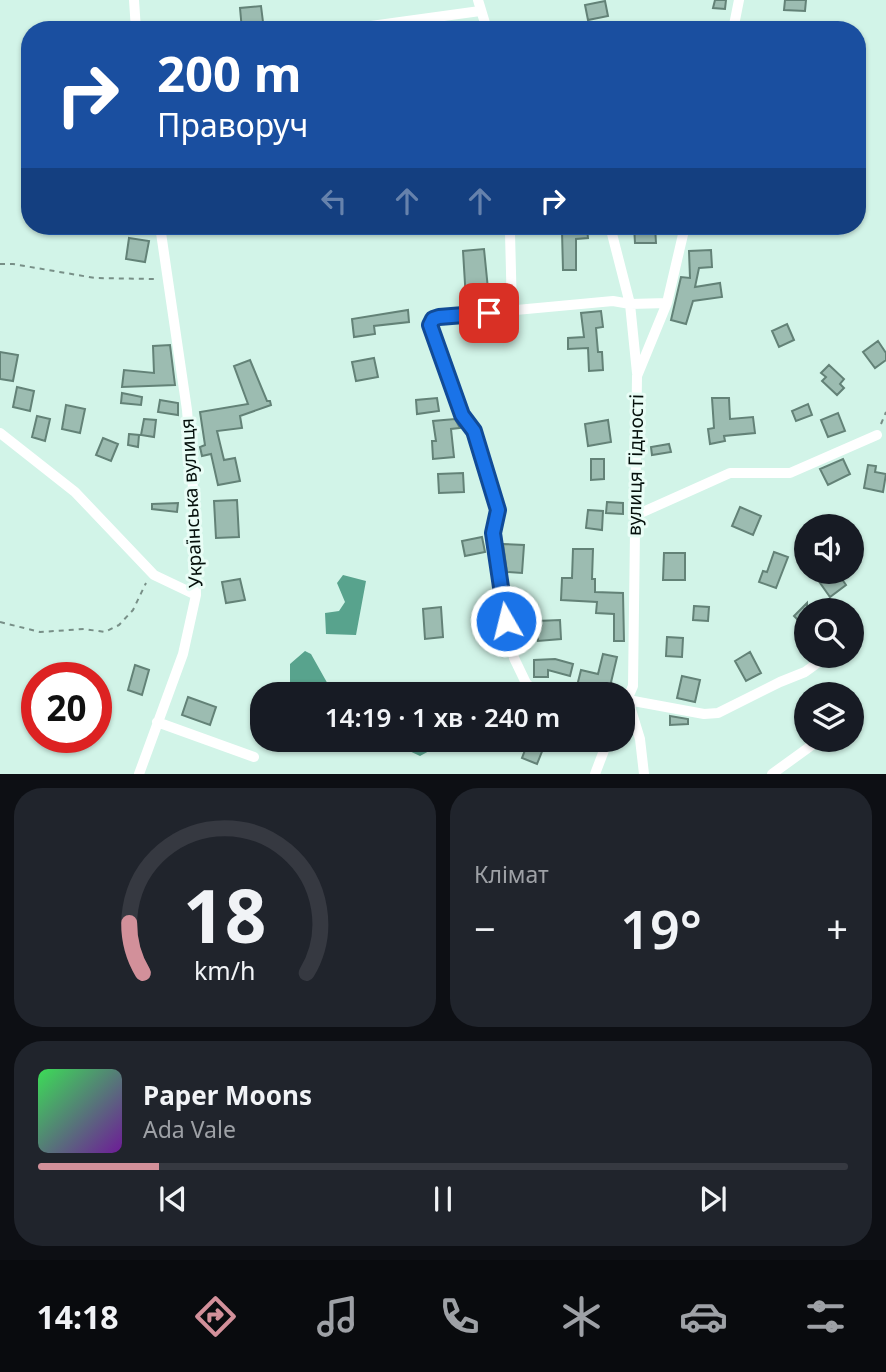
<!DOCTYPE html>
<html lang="uk">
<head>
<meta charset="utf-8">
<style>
  body { margin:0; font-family:"Noto Sans",sans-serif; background:#20242c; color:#f1f3f6; height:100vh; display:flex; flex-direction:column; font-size:26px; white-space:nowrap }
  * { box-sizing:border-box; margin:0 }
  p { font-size:23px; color:#9ea1a6 }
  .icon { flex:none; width:38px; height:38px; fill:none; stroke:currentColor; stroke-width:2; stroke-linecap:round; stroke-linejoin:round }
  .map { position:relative; height:774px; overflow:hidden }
  .drawer { display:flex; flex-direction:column; gap:14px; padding:14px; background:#0d0f14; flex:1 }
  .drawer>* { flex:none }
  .banner { position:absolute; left:21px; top:21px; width:845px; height:214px; border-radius:28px; box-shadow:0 2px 5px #0004; background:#1a4fa0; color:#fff; overflow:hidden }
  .tools { position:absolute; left:794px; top:514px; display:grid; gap:14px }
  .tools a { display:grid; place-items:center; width:70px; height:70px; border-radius:50%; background:#171b24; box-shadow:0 2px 5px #0004; font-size:35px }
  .speed { position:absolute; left:21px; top:662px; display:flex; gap:14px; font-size:35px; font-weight:700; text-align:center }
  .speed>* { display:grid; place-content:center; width:91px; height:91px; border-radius:50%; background:#171b24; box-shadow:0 2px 5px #0004; line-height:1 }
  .speed .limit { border:10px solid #d22; background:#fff; color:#111 }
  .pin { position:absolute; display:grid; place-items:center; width:60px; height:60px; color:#fff; margin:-30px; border-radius:14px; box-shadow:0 4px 10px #0006 }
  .me { position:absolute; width:77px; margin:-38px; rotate:352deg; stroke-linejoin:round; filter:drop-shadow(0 0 5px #0008) }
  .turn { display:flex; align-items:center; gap:24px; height:147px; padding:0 21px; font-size:32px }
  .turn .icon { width:91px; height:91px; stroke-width:2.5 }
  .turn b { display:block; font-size:49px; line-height:60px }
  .lanes { display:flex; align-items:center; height:66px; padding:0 21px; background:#0003; justify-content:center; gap:35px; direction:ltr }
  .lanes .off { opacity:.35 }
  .big { font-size:52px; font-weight:600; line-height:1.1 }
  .drawer .card { flex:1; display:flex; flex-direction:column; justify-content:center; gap:10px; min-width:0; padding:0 24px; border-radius:28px; background:#20242c }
  .drawer .dial { align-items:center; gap:0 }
  .dial svg { height:182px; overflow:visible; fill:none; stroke:#363941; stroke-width:7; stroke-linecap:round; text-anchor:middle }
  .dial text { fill:#f1f3f6; stroke:none }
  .song { display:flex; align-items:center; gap:21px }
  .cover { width:84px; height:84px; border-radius:10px; background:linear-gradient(135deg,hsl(130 70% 55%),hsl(280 70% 35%)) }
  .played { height:7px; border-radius:4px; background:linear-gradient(90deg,#d2909a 15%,#363941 15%) }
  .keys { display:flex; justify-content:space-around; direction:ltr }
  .heat { display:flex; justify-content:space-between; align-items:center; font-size:38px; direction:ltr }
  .drawer .tiles { flex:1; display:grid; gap:14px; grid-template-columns:1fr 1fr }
  .card:last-child { grid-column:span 2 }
  .trip { position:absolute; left:250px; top:682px; width:385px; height:70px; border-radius:28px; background:#171b24; box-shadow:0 2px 5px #0004; font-weight:600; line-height:70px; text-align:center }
  .tab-bar { display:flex; height:112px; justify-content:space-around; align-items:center; background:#090b0e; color:#9ea1a6 }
  .tab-bar .icon { width:49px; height:49px }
  .tab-bar .active { color:#d2909a }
  .tab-bar b { font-size:32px; color:#f1f3f6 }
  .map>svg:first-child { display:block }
  .water { fill:#58a38d }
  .building { fill:#9cbcb1; stroke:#638277; stroke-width:2 }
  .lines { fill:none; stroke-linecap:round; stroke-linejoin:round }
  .path { stroke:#788f87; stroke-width:2; stroke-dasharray:5 5; stroke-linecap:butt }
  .minor { stroke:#fff; stroke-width:10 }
  .route-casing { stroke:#114b97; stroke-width:18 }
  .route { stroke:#1a73e8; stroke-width:12 }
  .labels { text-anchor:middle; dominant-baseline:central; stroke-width:6; stroke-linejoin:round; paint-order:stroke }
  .street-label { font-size:19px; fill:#05100c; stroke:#e9fdf6 }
</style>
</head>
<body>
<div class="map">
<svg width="886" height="774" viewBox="0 0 886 774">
  <rect width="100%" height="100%" fill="#d2f4e8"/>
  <path class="water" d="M343,575L366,581L356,635L326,634L325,613L339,611L345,602L337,583Z
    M305,651L311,654L334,695H296L290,687V664Z
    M386,740H436L431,750L420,756Z"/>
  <path class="building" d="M715,0H726L725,9L713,8Z
    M785,0H806L805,11L784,10Z
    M605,1L608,16L588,20L585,5Z
    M261,6L264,30H242L240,8Z
    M634,226H655L656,243H635Z
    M587,229L588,238L576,239V270H563L562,231Z
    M129,238L149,241L145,262L126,259Z
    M484,249L489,299L466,300L463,251Z
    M711,250L712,267L699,268L695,287L720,283L722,297L693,301L686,324L671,320L681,277L690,278L689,251Z
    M408,310L409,322L374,326L375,334L354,337L352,319Z
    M601,311L603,327L596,328L598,352H602L603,370L589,371L588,348L568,349V338L584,337L581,313Z
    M787,324L794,340L779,347L772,331Z
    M878,341L886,353V360L875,368L863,352Z
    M170,345L175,385L122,387L124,370L154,373L153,346Z
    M0,352L18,355L13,381L0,379Z
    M374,358L378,377L356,381L352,362Z
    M250,360L267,401H270L271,405L240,416L242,428L217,431L224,460L235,458L240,481L218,485L211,454L202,456L200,447L205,445L200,412L248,404L234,366Z
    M829,365L844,379L840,384L844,388L837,395L822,381L826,377L821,373Z
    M17,387L34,391L30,411L13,407Z
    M122,393L142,397L141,405L121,403Z
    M437,398L439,411L417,414L416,400Z
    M712,398H729L730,419L753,417L755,433L724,436L725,441L710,444L708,429L714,428Z
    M160,400L178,403V415L158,412Z
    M808,404L812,415L796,421L792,411Z
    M66,405L85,409L80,433L62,429Z
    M838,413L845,431L828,437L821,420Z
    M37,416L50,419L45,441L32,437Z
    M144,419L156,420L154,437L141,435Z
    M455,419L460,428L451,429L454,457L433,459L432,441H436L433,421Z
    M608,420L611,442L588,446L585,424Z
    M129,434L139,435L138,447L128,445Z
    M103,438L118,444L111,461L96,455Z
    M669,444L671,452L652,455L651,447Z
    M591,459H604V479L591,480Z
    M843,459L850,474L828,485L820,469Z
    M868,465L876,466L875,472L886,474L883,492L864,488Z
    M463,473L464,492L439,493L438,474Z
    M237,500L239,537L216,538L214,501Z
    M607,502L623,503V514L606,513Z
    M178,503L177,512L152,509V504Z
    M740,507L761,516L753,535L732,526Z
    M588,510L603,511L602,530L586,528Z
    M482,537L485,552L465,556L462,541Z
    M503,544L524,545L522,573L507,572Z
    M573,549H593L592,579H595V592L623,593L624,641H614V614L596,613L597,602L561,600L562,578H572Z
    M774,552L788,557L776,588L759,582L763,571L767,572Z
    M664,553H685V580H663Z
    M829,572H837L846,585L830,597L818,580Z
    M240,579L245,600L226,603L222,582Z
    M807,603V618L802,624L794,616Z
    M694,606L709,607L708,621L693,620Z
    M441,607L443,637L425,639L423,609Z
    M560,620L561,639L538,641L537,621Z
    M667,637L683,638L682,657L666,656Z
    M750,652L761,673L746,681L735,661Z
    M603,654L617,657L608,695L576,690L581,670L598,674Z
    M555,659L573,664L570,676L548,670V677H534V660Z
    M135,665L149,670L142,695L128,690Z
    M682,676L700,680L695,702L677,698Z
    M188,697L216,707L210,725L182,715Z
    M670,716L688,719V724L670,725Z
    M529,740L545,744L537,764L522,758Z"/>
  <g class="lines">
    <path class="path" d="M0,264H13L95,278L156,279
      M881,424L886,412
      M0,622L40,632L84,629L105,632L119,625L133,610L146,583"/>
    <path class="minor" d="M134,0L136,30
      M478,0L485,23L491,30
      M342,30L480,11
      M733,30L739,0
      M610,226L630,304L637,373
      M510,233L512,311
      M0,433L75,492L154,575L196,595
      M634,516L730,473H790L877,435
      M852,637L858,633
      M538,695L526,683L514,658L509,639L493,533L498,511L473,431L462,415L430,325L433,319L439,317L613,301L630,304L667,303
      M623,709L633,686L637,376L667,303L685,226
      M157,722L254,757
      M139,774L183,654L196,595L195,515L187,410L160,226
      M595,774L608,740
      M644,774L640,739L628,700L704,714L718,713L780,682L805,672L827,656
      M772,774L819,740"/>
  </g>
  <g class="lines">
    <g class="route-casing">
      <path id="route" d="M489,313L439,317L433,319L430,325L462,415L474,431L498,510L493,533L506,621"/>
    </g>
    <use href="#route" class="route"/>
  </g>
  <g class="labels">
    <g class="street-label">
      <text transform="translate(635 465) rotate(-89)">вулиця Гідності</text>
      <text transform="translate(191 503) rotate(-93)">Українська вулиця</text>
    </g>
  </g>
</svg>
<div class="tools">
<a><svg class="icon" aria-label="sound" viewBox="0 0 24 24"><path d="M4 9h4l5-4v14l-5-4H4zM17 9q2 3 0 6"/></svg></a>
<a><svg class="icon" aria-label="search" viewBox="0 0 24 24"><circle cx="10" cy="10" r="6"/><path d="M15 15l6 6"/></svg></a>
<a><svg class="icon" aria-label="layers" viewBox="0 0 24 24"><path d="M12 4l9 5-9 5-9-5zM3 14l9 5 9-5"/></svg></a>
</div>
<div class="speed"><div class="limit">20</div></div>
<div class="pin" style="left:489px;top:313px;background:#d93025"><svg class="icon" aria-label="arrive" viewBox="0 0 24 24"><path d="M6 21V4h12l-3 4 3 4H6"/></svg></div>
<svg class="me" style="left:506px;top:621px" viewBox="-20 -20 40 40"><circle r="17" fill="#1a73e8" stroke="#fff" stroke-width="3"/><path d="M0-11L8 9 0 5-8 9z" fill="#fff"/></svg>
<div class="trip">14:19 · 1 хв · 240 m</div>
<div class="banner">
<div class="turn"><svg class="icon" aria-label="right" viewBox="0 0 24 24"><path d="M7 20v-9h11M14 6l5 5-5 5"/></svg><div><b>200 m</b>Праворуч</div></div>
<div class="lanes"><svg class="icon off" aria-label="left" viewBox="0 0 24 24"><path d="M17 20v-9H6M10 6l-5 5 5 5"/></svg><svg class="icon off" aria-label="ahead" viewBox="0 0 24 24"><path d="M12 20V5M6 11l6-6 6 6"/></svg><svg class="icon off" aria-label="ahead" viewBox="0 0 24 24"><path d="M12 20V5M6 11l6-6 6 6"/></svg><svg class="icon" aria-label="right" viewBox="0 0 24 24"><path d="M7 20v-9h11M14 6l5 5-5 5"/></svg></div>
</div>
</div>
<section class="drawer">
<div class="tiles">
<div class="card dial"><svg viewBox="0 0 100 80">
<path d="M14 69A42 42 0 1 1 86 69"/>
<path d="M14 69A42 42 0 0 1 8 47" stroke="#d2909a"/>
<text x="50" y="56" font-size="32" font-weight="700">18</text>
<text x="50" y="72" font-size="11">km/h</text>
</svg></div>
<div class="card"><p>Клімат</p>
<div class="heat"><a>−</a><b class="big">19°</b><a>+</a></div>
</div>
<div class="card">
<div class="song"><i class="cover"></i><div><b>Paper Moons</b><p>Ada Vale</p></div></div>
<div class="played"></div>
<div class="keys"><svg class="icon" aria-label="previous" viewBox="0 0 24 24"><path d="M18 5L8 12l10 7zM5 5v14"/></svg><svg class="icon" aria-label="pause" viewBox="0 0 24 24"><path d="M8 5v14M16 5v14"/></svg><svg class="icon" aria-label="next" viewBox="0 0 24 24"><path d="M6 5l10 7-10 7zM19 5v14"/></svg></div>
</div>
</div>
</section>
<nav class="tab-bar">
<b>14:18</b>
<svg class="icon active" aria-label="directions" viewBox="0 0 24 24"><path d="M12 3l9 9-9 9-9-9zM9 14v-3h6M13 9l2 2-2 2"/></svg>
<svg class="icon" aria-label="music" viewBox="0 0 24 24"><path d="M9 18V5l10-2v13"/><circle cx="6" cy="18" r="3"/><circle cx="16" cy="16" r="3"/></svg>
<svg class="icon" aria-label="phone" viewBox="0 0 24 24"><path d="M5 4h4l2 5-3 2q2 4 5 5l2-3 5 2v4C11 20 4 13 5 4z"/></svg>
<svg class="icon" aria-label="climate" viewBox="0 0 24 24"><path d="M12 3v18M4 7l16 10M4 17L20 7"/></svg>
<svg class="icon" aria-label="car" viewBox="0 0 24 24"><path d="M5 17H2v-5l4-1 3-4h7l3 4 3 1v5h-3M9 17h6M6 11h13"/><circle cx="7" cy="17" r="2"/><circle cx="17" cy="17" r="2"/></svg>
<svg class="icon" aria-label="filters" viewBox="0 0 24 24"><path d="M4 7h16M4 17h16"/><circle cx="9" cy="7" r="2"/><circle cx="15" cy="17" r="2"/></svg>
</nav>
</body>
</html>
